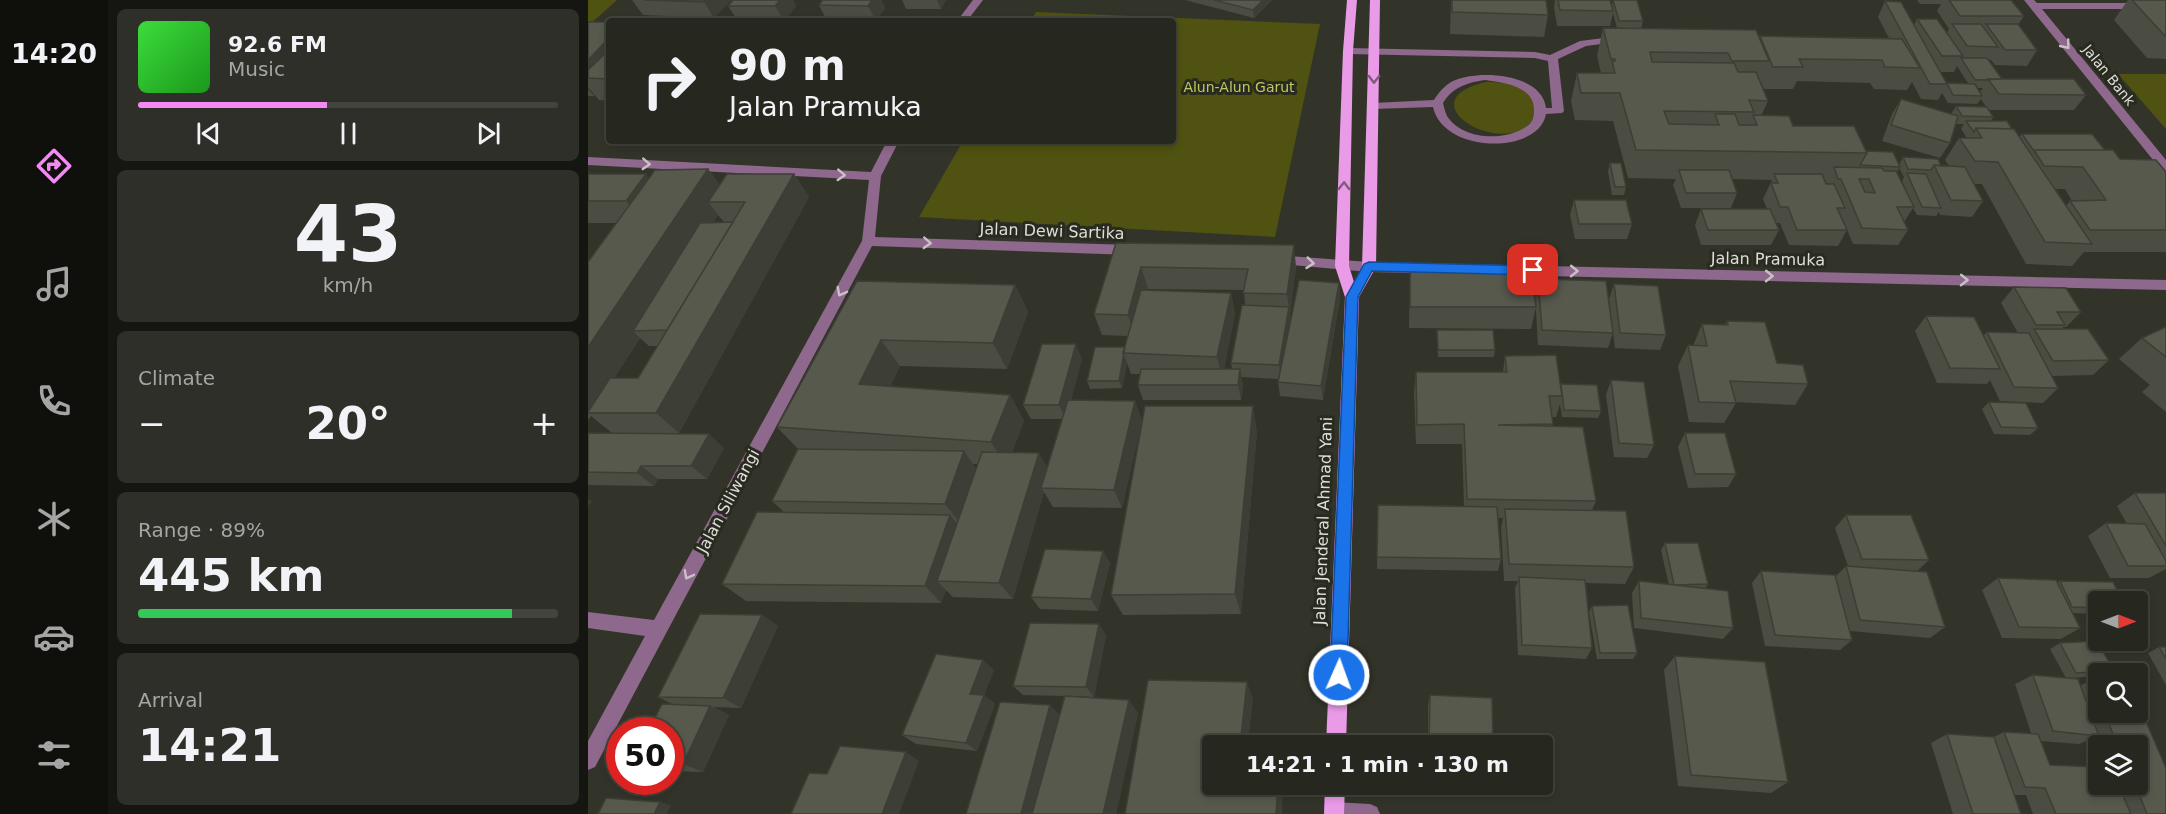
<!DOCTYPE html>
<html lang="en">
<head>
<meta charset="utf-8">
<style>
  body { margin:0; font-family:"DejaVu Sans",sans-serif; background:#2e2f28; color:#f1f3f6; height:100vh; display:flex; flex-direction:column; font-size:22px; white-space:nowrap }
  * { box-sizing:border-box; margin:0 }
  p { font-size:20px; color:#a4a5a4 }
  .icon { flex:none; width:33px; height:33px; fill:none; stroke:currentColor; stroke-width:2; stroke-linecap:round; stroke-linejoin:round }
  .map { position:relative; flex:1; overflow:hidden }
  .side { display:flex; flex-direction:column; gap:9px; padding:9px; background:#151511; width:480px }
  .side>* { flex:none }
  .banner { position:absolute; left:18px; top:18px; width:570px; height:126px; border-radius:6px; box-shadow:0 3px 9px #0003,0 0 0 2px #42443d; background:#26271f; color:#f1f3f6; overflow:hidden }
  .needle { width:39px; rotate:90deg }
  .tools { position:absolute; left:1500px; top:591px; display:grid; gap:12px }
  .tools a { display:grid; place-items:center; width:60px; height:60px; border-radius:6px; background:#26271f; box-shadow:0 3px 9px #0003,0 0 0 2px #42443d; font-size:30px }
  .speed { position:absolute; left:18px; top:717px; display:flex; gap:12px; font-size:30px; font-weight:700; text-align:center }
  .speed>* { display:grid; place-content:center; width:78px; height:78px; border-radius:50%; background:#26271f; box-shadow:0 3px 9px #0003,0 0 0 2px #42443d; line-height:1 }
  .speed .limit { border:9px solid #d22; background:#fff; color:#111 }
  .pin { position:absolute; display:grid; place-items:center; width:51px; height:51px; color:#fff; margin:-26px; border-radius:12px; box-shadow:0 3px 9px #0006 }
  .me { position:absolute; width:66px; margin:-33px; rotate:2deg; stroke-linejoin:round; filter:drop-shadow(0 0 4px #0008) }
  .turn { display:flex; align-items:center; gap:21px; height:126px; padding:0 24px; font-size:27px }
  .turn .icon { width:78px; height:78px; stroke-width:2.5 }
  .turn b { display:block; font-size:42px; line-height:51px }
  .big { font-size:45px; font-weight:600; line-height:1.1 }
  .side .tile { flex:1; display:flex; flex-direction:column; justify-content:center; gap:9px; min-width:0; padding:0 21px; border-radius:9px; background:#2e2f28 }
  .side .dial { align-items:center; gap:0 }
  .dial b { font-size:78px; line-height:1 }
  .song { display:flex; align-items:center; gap:18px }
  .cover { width:72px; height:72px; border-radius:9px; background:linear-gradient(135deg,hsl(120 70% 55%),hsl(120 70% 35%)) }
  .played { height:6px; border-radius:3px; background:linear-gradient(90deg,#f38af1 45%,#42443d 45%) }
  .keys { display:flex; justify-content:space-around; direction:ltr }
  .heat { display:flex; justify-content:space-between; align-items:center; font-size:33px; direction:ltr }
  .charge { height:9px; border-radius:4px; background:linear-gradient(90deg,#34c759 89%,#42443d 0) }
  .trip { position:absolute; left:614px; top:735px; width:351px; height:60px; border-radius:6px; background:#26271f; box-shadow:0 3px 9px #0003,0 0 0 2px #42443d; font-weight:600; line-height:60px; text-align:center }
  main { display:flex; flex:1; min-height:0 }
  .menu { display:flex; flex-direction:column; width:108px; justify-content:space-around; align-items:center; background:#0f100c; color:#a4a5a4 }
  .menu .icon { width:42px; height:42px }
  .menu .active { color:#f38af1 }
  .menu b { font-size:27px; color:#f1f3f6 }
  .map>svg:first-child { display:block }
  .green { fill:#505211 }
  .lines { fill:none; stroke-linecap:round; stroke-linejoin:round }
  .minor { fill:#8e688d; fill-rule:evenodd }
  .major { fill:#e99be7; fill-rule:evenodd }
  .wall { fill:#4b4d42; fill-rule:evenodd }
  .shaded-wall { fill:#3d3e36 }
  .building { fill:#57594d; stroke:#3d3e36; stroke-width:1.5; fill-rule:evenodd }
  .oneway { stroke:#cac1c5 }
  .oneway2 { stroke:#7f5d7a }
  .route { fill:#1a73e8; stroke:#114b97; stroke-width:1.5 }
  .labels { text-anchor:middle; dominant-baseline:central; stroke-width:6; stroke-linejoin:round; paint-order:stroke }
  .far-street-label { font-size:14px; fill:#dedfd8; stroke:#292a20 }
  .far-park-label { font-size:14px; fill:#c2c860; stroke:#292a20 }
  .street-label { font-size:16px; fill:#dedfd8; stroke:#292a20 }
</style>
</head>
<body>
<main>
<nav class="menu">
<b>14:20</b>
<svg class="icon active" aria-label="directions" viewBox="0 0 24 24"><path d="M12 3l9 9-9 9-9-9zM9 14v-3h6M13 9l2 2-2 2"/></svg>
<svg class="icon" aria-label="music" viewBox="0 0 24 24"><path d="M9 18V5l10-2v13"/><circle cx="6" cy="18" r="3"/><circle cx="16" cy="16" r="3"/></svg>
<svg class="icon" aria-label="phone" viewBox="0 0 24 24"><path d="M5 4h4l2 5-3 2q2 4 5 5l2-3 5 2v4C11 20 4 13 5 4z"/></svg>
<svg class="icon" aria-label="climate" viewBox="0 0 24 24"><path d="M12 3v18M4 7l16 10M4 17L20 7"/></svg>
<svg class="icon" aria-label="car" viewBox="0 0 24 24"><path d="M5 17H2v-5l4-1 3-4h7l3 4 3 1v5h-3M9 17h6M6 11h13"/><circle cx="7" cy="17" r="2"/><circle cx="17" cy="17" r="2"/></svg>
<svg class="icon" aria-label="filters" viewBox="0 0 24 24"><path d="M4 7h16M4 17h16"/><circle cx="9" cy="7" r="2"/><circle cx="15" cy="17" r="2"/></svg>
</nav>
<section class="side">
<div class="tile">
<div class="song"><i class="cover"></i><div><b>92.6 FM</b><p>Music</p></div></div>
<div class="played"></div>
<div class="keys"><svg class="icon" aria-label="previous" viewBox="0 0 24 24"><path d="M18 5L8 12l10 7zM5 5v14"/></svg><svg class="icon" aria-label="pause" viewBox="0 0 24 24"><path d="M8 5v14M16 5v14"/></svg><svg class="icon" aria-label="next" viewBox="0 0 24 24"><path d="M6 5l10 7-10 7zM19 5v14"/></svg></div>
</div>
<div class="tile dial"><b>43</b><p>km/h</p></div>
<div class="tile"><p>Climate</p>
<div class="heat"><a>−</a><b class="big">20°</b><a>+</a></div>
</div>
<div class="tile"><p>Range · 89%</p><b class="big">445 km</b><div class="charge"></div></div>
<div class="tile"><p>Arrival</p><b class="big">14:21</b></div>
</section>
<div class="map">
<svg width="1578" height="814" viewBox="0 0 1578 814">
  <rect width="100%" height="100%" fill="#333429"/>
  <path class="green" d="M0,0H29L0,26Z
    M448,12L732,24L687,237L331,217L375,141H585V21H443Z
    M1530,74H1578V129Z
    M898,82C919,82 938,86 949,105C948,111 947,118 943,122C912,158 817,101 898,82Z"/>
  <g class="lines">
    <path class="minor" d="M385,0H395L379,21H369Z
      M1436,0H1446L1449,3H1578V9H1454L1578,160V172L1574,171Z
      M1032,36L1036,37V41L998,46L970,59L976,111L974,113L958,114C951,155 855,154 845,107L785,109L779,106L785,103L846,100C851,92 857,85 865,81C890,69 954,73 958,108H964L960,61L947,58L760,54L755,51L760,48L947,52L962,55L992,41ZM897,80C916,83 947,86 946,111C946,117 945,122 939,126C917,142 874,140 859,116C857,112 856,107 855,103C865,87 878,83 897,80Z
      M299,141H311L293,176L287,237L544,245L551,250L544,255L284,246L7,767L0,770V741L57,636L0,628V612L66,620L274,241L281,180L0,165V157L283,172Z
      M687,255L781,262L1578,280V290L781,272L682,263L680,260L682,257Z
      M746,802L782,804L789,807L792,814H737L739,805Z"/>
    <path class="major" d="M759,0H769L765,51L761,266L766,282L774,267L782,0H792L788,267L771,297L758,746H738L757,297L747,266L755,51Z
      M737,784H757L756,814H736Z"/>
  </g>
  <path class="wall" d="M44,0H143L126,18L55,15Z
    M145,0H205L208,6L196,21H150L140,6Z
    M233,0H293L297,8L288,21H239L231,5L234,2Z
    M314,0H358L353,9H318Z
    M597,0H684L666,18Z
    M863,0H958L960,15L956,37L862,34Z
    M967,0H1022L1024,5L1025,0L1055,21L1053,29L1171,38L1172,36L1301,38L1290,17L1297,1L1326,25L1329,19L1359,33L1361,29L1349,11L1353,4H1332L1329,0H1423L1436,16L1430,25L1449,50L1439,66L1407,65L1402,59L1401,60L1414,79L1498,95L1486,110H1401L1405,117L1403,121L1424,129L1431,137L1434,134L1517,150L1532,159L1578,172V252H1496L1484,266L1438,264L1394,184H1386L1395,201L1384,217L1352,215L1351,212L1348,216L1329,215L1325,208L1316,222L1320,230L1310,245L1265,244L1253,215L1252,216L1259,230L1250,246L1201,245L1192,223H1188L1191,230L1183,245H1113L1107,225L1113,209H1179L1175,199L1184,180L1144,179L1149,193L1143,208H1093L1085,185L1088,179L1040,178L1025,121L987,120L983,101L989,73H1013L1009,56L1015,28H1029L1025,13L1022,26H969L966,7ZM1369,66L1380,83H1359L1352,72H1366ZM1209,81L1282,83L1286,89L1319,90L1324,82L1333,99L1350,100L1354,93L1360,103L1389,104L1393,99L1398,107L1368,106L1363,114L1313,99L1304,114L1294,141L1352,158L1362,143L1368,123V124H1376L1373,129L1379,138H1371L1357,160L1361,166H1353L1315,157L1311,165L1278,151L1173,116L1180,101L1172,83L1173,82L1176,89H1205ZM1389,88H1395L1392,92ZM1311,168L1316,177L1314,181L1320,195L1309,172ZM1466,189H1477L1484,201H1482L1478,206Z
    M1540,0H1578V59L1559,58L1526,20Z
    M0,22H21V101L11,100L7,95L6,96H0Z
    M1022,163L1038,187L1036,195H1024L1020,171Z
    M120,169L132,185L206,174L221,197L91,433H24L3,416L0,420V262L28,223H0V174L61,178ZM130,215L136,222L125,223ZM52,338L61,346H70L50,378H26Z
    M986,200L1044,224L1039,239H987L982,215Z
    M528,243L708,267L702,315L703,321L751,283L752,298L735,400L692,396L690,382V379L653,377L655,384L653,400H555L550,385L552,374H543L539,363L534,388L502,389L499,381L537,347L540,336L514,335L506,314ZM560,289L656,290L657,305L643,363L644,369H636L647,314L643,293L559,290Z
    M822,269L948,307L943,329L821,328Z
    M950,279L1025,333L1020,348L950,345L947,294Z
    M269,281L427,285L440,312L419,369L312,366L302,387L422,395L436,421L424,452L451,453L459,468L474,419H443L435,405L494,359L483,400L547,401L554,421L534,508L465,507L456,492L425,599L365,597L358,590L353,603L158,601L134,584L197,513L184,501L210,449L189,427ZM385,464H390L388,469Z
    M1026,284L1078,335L1072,350L1027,348L1021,299Z
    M1426,287L1493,312L1478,327H1475L1474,329L1521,360L1505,375L1463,376L1470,388L1455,403L1412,401L1402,380L1399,384L1349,383L1327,331L1338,316L1395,336L1399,332L1430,333L1413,303Z
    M1139,321L1189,363L1220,384L1207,405L1147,402L1148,403L1136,423L1101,422L1090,366L1100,345L1105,346L1114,324L1137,325Z
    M1578,327V412L1554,392L1562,385L1531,359L1554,338Z
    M849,330L907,350L906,357H850L849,337Z
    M917,356L973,385L1013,411L1010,418L974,417L972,404L968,417H964L965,426L1008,501L1004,510L1046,567L1037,584L998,583L1004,648L998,659L930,655L927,588L930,581H916L913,527L915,518H910L913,559L910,571L789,569L790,505L876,506L874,444H828L826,392L828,372H915Z
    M1023,380L1066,445L1059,458L1026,457L1018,395Z
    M1401,402L1450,428L1442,435L1406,434L1394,409Z
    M669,431L653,614L535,615L523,595Z
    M0,433L136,448L119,479H70L66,486L0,485Z
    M1097,433L1148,474L1140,487L1100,488L1090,447Z
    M1547,493H1578V569L1561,578H1522L1500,536L1518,523L1539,524L1529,506Z
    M1258,515L1341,560L1328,572L1357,627L1342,638L1262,631L1264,640L1252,650L1177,646L1164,583L1173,571L1247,577L1258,566H1260L1247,528Z
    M1077,543L1120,584L1117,589L1145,628L1135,639L1046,628L1044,593L1051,581L1081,585L1073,550Z
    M515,551L522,563L510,611L452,609L443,597Z
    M1410,578L1470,582L1472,581L1510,602V614L1484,613L1492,628L1473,639L1414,638L1394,590Z
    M1004,606L1049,653L1045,659H1009L1001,612Z
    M174,615L190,626L153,708L125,707L141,715L115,772L82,771V730L86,705L70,697Z
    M518,635L506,697L483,696L550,713L528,814H378L472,714L476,696L435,695L425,686Z
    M1472,643L1526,671L1520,674H1510V676L1482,678L1492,686L1503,680L1510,681V712H1550L1578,814H1445L1438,795H1426L1433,814H1365L1343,743L1359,734L1406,737L1416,732L1443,733L1427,684L1445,675L1478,678L1462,649ZM1503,739L1510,757V746H1550V784H1510L1462,765L1452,741L1491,744Z
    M1571,647H1578V685L1560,653Z
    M1087,656L1200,782L1183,793L1090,786L1076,670Z
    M406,670L396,695L407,704L389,751L328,744L314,735Z
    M842,695L905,746H840V704Z"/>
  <path class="shaded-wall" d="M118,0H143L126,18L116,2Z
    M192,0H205L208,6L196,21L187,6Z
    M284,0H293L297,8L288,21L280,6Z
    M349,0H358L353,9Z
    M675,0H684L666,18L665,10Z
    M21,38V79L0,78V60Z
    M0,87L7,95L6,96L0,90Z
    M120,169L141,197L120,202L130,215L56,331H45L52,338L4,413H0V347Z
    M58,174L77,197L58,223L38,201Z
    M206,174L221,197L91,433L68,413Z
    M706,245L708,267L702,315L703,322L693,380L691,365L701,308L699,294Z
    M553,267L560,289L547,336L540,315Z
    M751,283L752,298L735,400L733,386Z
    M427,285L440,312L419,369L405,343Z
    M643,293L647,314L634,378L629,357Z
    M293,340L312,366L291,410L271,384Z
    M488,344L494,359L478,419L471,405Z
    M536,355L539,363L534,388L531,381Z
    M652,369L655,384L653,400L650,385Z
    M422,395L436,421L418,466L403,442Z
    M547,401L554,421L534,508L526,490Z
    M665,406L669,431L653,614L647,594Z
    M121,434L136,448L119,479L103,466Z
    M376,451L389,470L371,522L357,504Z
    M451,453L462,472L453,488L456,492L425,599L411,583Z
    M53,466L70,479L66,486L49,473Z
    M0,499L4,501L0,507Z
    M362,515L377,533L349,581L358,590L353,603L337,586Z
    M515,551L522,563L510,611L503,599Z
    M174,615L190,626L153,708L135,698Z
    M511,624L518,635L506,697L498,687Z
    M395,660L406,670L393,703L382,694Z
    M659,682L665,699L660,746H652Z
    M396,695L407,704L389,751L378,743Z
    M541,700L550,713L528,814H515Z
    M462,705L475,718L450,814H433Z
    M122,706L141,715L115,772L95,764Z
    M318,752L331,761L311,814H294Z
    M690,784H693L695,791L694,814H688Z
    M72,802L83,805L79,814H66Z"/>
  <path class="building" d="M56,0H118L116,2Z
    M145,0H192L187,6H140Z
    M235,0H284L280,6L231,5Z
    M626,0H675L665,10Z
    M864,0H958L960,15L864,12Z
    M970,0H1022L1025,11L972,10Z
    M1025,0H1049L1055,21H1031Z
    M1361,0H1423L1436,16H1372Z
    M1544,0H1578V36H1577Z
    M1297,1L1313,2L1359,84H1342Z
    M1329,19H1349L1375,56H1354Z
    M0,22H21V38L0,60Z
    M1364,24H1393L1410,47L1379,46Z
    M1398,24H1430L1449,50H1417Z
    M1015,28L1168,30L1181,61H1144L1140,53L1062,52L1064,62L1146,63L1150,72H1168L1180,101L1161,100L1166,112L1076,111L1081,124L1131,125L1127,114H1147L1151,125H1169L1165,115L1201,116L1205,126H1266L1279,153L1048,150L1032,93H993L989,73H1027L1024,61H1027V59H1023Z
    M1172,36L1314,39L1332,68L1297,67L1294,60L1211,59L1215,67H1185Z
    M21,50V79L0,78V70Z
    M1373,58H1399L1414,79L1387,80Z
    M1400,79H1486L1498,95L1411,94Z
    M1359,83L1387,84L1394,96L1365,95Z
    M1313,99L1370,116L1362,143L1303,125Z
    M1368,106L1399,107L1405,117L1374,116Z
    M1378,121H1419L1424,129L1388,128L1386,132Z
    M1388,128L1426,129L1504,244L1457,242L1410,162L1387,161L1371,138H1394Z
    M1434,134H1504L1517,150H1446L1448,154Z
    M1446,150H1525L1532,159L1568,160L1578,172V230H1502L1482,201L1518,200L1495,167L1456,166Z
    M1278,151L1305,152L1312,167L1272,165L1279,153Z
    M1315,157L1350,159L1353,166L1346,165L1343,170L1320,169Z
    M1022,163H1033L1038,187H1027Z
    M1346,165L1377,167L1395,201L1363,200Z
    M1246,167L1294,168L1296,171H1308L1326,207H1309L1320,230L1274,228L1253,179H1250ZM1271,179H1281L1287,193L1277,192Z
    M120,169L0,347V262L67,170Z
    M1091,170H1141L1149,193H1098Z
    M1319,173L1338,174L1353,208L1334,207Z
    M0,174H58L38,201H0Z
    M139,174H206L68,413H0V412L22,378H50L157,202H120Z
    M1186,174H1234L1238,184H1246L1257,208H1249L1259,230H1209L1200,207H1192L1183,183H1190Z
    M986,200H1038L1044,224H991Z
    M1113,209H1182L1191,230H1120Z
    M145,222L79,330L45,331L112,223Z
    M528,243L706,245L699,294L655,293L660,269L553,267L540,315L506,314Z
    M822,269L943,271L948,307H822Z
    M950,279L1018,281L1025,333L954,330Z
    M711,280L751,283L733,386L690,382Z
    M269,281L427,285L405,343L293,340L271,384L422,395L403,442L189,427Z
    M1026,284L1070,286L1078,335L1032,333Z
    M1426,287L1478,288L1493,312H1469L1477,325H1448Z
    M553,290L643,293L629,357L535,353Z
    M654,305L701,307L691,365L643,363Z
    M1338,316L1386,317L1412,369L1362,368Z
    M1139,321L1177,322L1189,363L1215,365L1220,384L1142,381L1148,403L1111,402L1100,345L1119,346L1114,324L1140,325Z
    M1578,327V357L1554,338Z
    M1446,329H1500L1521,360L1465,361Z
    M849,330H905L907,350H850Z
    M1399,332L1441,333L1470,388L1426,387Z
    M454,344H488L471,405H435Z
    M507,347H537L531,381H499Z
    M968,355L974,396H961L965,424L910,425L995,427L1008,501L879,499L876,424L829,425L828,372H919L917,356Z
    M553,369H652L650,385H550Z
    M1023,380L1056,382L1066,445L1031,443Z
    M973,384L1009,385L1013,411L976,410Z
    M480,400L547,401L526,490L453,488Z
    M1401,402L1438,403L1450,428L1413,427Z
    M557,406H665L647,594L523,595Z
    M0,433L121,434L103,466H53L49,473L0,472Z
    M1097,433H1137L1148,474H1107Z
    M210,449L376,451L357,504L184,501Z
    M394,452L451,453L411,583L349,581Z
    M1547,493H1578V546Z
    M790,505L909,507L913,559L789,557Z
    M917,509L1038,511L1046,567L921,564Z
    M169,512L362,515L337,586L134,584Z
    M1258,515H1323L1341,560L1274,559Z
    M1518,523L1557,524L1578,561V566H1540Z
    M1077,543H1110L1120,584L1086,585Z
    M457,549L515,551L503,599L443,597Z
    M1258,566L1339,572L1357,627L1272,620Z
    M1173,571L1247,575L1264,640L1187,635Z
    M931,577L997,580L1004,648L934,645Z
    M1410,578L1468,580L1492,628L1431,627Z
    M1051,581L1140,591L1145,628L1053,618Z
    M1472,581L1525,582L1535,602H1510V608L1484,607Z
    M1040,605L1049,653H1012L1004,606Z
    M112,614L174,615L135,698L70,697Z
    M442,623L511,624L498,687L425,686Z
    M1509,641L1526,671L1488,673L1472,643Z
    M1571,647H1578V659Z
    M348,654L395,660L382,694L396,695L378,743L314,735Z
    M1087,656L1177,662L1200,782L1103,775Z
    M1445,675L1490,679L1511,736L1465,731Z
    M560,680L659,682L652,746H624V784H690L688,814H537Z
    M1503,680L1510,681V698Z
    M842,695L904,698L905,746H841Z
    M477,696L541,700L515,814H444Z
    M412,702L462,705L433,814H378Z
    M1550,703L1578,768V814H1559L1547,784H1550V746H1530L1516,712H1550Z
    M74,704L122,706L95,764H82V730H61Z
    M1416,732L1450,734L1462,765L1510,767V784H1530L1543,814H1468L1457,788L1437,787Z
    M1359,734L1406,737L1433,814H1385Z
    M252,746L318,752L294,814H203L221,773L239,774Z
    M18,798L72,802L66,814H10Z"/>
  <defs><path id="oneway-chevron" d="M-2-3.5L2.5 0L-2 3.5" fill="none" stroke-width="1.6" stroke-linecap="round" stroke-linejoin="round" transform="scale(1.5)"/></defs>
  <g class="oneway">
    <use href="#oneway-chevron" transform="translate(1478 45) rotate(51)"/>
    <use href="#oneway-chevron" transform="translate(58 164) rotate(3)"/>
    <use href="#oneway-chevron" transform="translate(253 175) rotate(3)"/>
    <use href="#oneway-chevron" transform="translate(339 243) rotate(3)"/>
    <use href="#oneway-chevron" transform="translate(722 263) rotate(6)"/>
    <use href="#oneway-chevron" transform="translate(986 271) rotate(1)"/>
    <use href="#oneway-chevron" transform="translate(1181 276) rotate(1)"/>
    <use href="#oneway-chevron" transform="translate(1376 280) rotate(1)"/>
    <use href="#oneway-chevron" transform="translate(253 292) rotate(118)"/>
    <use href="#oneway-chevron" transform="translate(100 575) rotate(118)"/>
  </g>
  <g class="oneway2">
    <use href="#oneway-chevron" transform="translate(786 79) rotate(91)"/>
    <use href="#oneway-chevron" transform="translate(756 186) rotate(-89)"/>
  </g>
  <path class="route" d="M781,262L945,266L951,270L945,275L784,271L770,297L759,675L757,681L751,683L745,681L742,675L758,297L776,264Z"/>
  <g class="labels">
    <g class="far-street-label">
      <text transform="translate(1521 75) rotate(51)">Jalan Bank</text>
    </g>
    <g class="far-park-label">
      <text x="651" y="87">Alun-Alun Garut</text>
    </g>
    <g class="street-label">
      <text transform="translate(464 231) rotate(2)">Jalan Dewi Sartika</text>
      <text transform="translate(1180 259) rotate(1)">Jalan Pramuka</text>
      <text transform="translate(140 501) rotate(-62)">Jalan Siliwangi</text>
      <text transform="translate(735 521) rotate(-88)">Jalan Jenderal Ahmad Yani</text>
    </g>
  </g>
</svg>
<div class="tools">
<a><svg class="needle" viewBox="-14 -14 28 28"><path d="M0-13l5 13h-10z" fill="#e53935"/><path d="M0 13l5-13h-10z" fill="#a4a5a4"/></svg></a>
<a><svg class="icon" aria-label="search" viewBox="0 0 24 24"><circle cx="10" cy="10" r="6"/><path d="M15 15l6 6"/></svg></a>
<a><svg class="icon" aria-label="layers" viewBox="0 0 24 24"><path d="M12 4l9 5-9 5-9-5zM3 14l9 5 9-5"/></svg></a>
</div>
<div class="speed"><div class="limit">50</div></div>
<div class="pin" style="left:945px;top:270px;background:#d93025"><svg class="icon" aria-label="arrive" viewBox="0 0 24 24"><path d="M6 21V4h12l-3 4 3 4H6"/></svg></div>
<svg class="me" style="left:751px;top:675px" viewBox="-20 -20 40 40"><circle r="17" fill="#1a73e8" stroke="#fff" stroke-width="3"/><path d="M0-11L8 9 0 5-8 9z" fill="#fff"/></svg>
<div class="trip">14:21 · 1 min · 130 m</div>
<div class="banner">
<div class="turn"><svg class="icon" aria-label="right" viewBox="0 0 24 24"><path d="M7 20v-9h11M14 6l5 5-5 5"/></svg><div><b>90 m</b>Jalan Pramuka</div></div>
</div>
</div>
</main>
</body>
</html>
